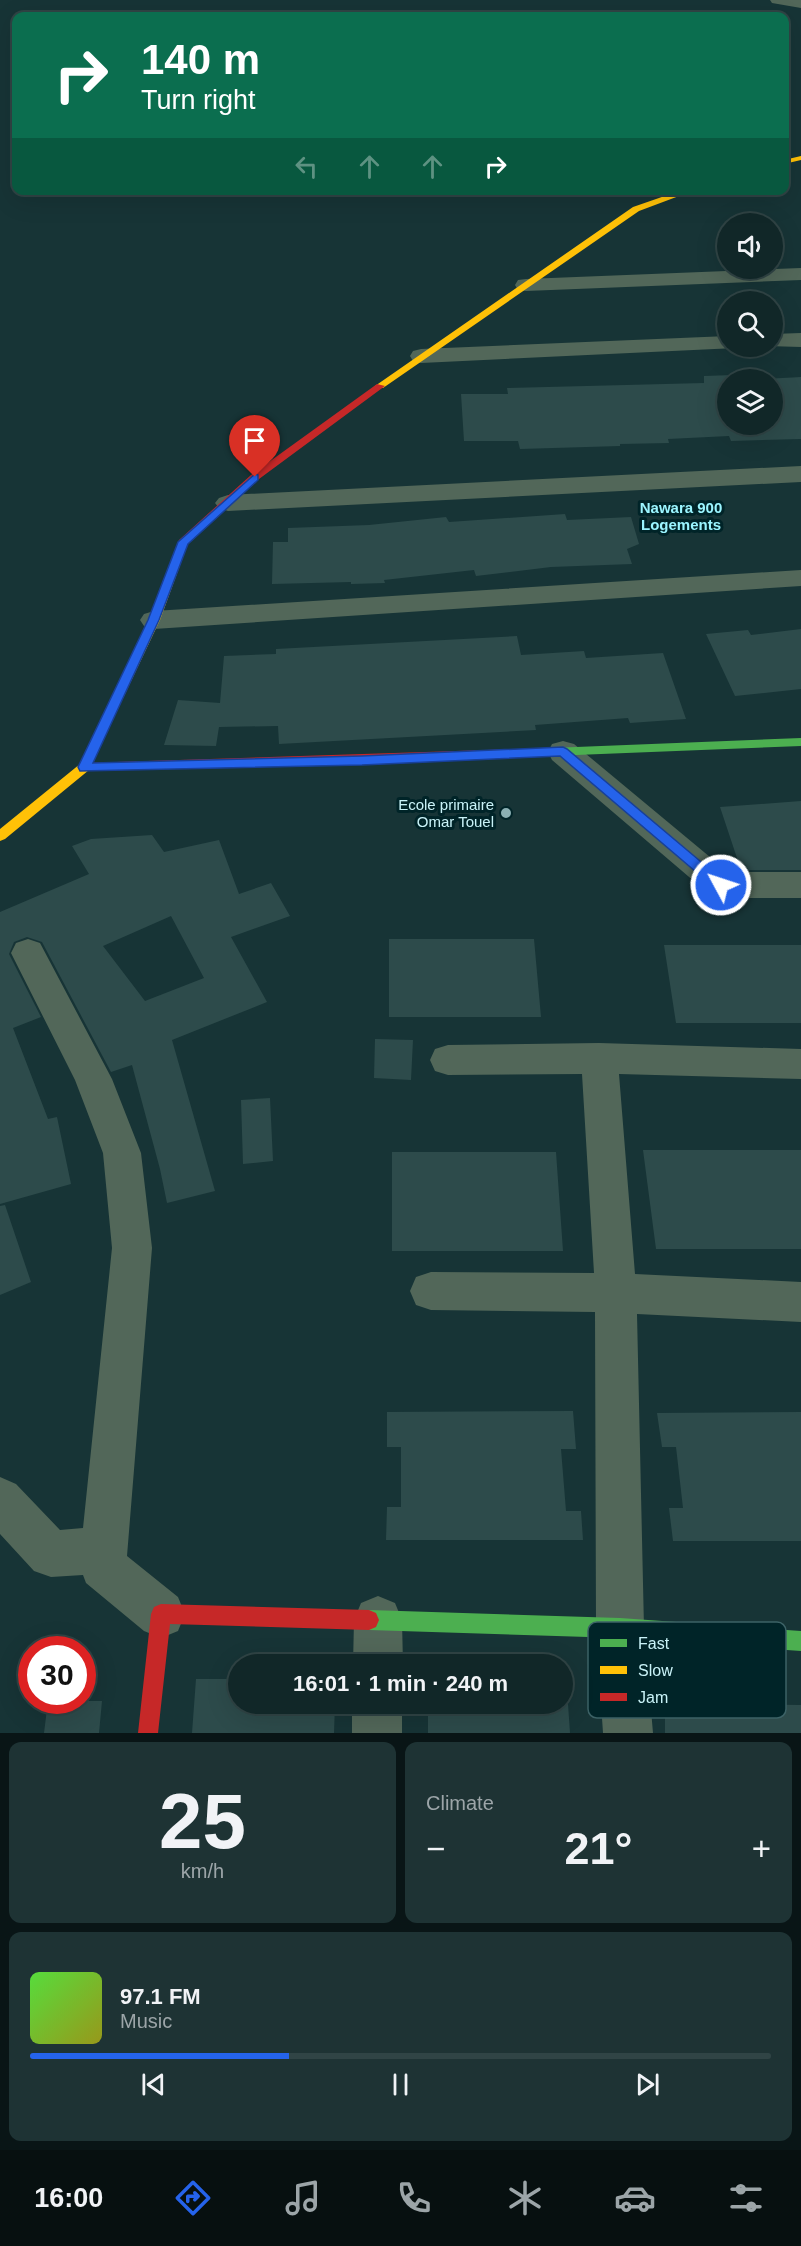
<!DOCTYPE html>
<html lang="en">
<head>
<meta charset="utf-8">
<style>
  body { margin:0; font-family:Helvetica,sans-serif; background:#1e3334; color:#f1f3f6; height:100vh; display:flex; flex-direction:column; font-size:22px; white-space:nowrap }
  * { box-sizing:border-box; margin:0 }
  p { font-size:20px; color:#9ca5a8 }
  .icon { flex:none; width:33px; height:33px; fill:none; stroke:currentColor; stroke-width:2; stroke-linecap:round; stroke-linejoin:round }
  .map { position:relative; height:1733px; overflow:hidden }
  .panel { display:flex; flex-direction:column; gap:9px; padding:9px; background:#091516; flex:1 }
  .panel>* { flex:none }
  .hud { position:absolute; left:12px; top:12px; width:777px; height:183px; border-radius:12px; box-shadow:0 6px 24px #0002,0 0 0 2px #304445; background:#0b6e4f; color:#fff; overflow:hidden }
  .tools { position:absolute; left:717px; top:213px; display:grid; gap:12px }
  .tools a { display:grid; place-items:center; width:66px; height:66px; border-radius:50%; background:#112728; box-shadow:0 6px 24px #0002,0 0 0 2px #304445; font-size:30px }
  .speed { position:absolute; left:18px; top:1636px; display:flex; gap:12px; font-size:30px; font-weight:700; text-align:center }
  .speed>* { display:grid; place-content:center; width:78px; height:78px; border-radius:50%; background:#112728; box-shadow:0 6px 24px #0002,0 0 0 2px #304445; line-height:1 }
  .speed .limit { border:9px solid #d22; background:#fff; color:#111 }
  .pin { position:absolute; display:grid; place-items:center; width:51px; height:51px; color:#fff; margin:-62px -26px; border-radius:50% 50% 50% 0; rotate:-45deg; box-shadow:0 0 6px #0007 }
  .pin .icon { rotate:45deg }
  .me { position:absolute; width:66px; margin:-33px; rotate:310deg; stroke-linejoin:round; filter:drop-shadow(0 0 4px #0008) }
  .turn { display:flex; align-items:center; gap:21px; height:126px; padding:0 30px; font-size:27px }
  .turn .icon { width:78px; height:78px; stroke-width:2.5 }
  .turn b { display:block; font-size:42px; line-height:51px }
  .lanes { display:flex; align-items:center; height:57px; padding:0 30px; background:#0003; justify-content:center; gap:30px; direction:ltr }
  .lanes .off { opacity:.35 }
  .big { font-size:45px; font-weight:700; line-height:1.1 }
  .panel .tile { flex:1; display:flex; flex-direction:column; justify-content:center; gap:9px; min-width:0; padding:0 21px; border-radius:12px; background:#1e3334 }
  .panel .dial { align-items:center; gap:0 }
  .dial b { font-size:78px; line-height:1 }
  .song { display:flex; align-items:center; gap:18px }
  .cover { width:72px; height:72px; border-radius:9px; background:linear-gradient(135deg,hsl(110 70% 55%),hsl(60 70% 35%)) }
  .played { height:6px; border-radius:3px; background:linear-gradient(90deg,#2563eb 35%,#304445 35%) }
  .keys { display:flex; justify-content:space-around; direction:ltr }
  .heat { display:flex; justify-content:space-between; align-items:center; font-size:33px; direction:ltr }
  .panel .tiles { flex:1; display:grid; gap:9px; grid-template-columns:1fr 1fr }
  .tile:last-child { grid-column:span 2 }
  .trip { position:absolute; left:228px; top:1654px; width:345px; height:60px; border-radius:30px; background:#112728; box-shadow:0 6px 24px #0002,0 0 0 2px #304445; font-weight:700; line-height:60px; text-align:center }
  .tabs { display:flex; height:96px; justify-content:space-around; align-items:center; background:#071010; color:#9ca5a8 }
  .tabs .icon { width:42px; height:42px }
  .tabs .selected { color:#2563eb }
  .tabs b { font-size:27px; color:#f1f3f6 }
  .map>svg:first-child { display:block }
  .building { fill:#2d4b4b; fill-rule:evenodd }
  .lines { fill:none; stroke-linecap:round; stroke-linejoin:round }
  .street { fill:#526759; fill-rule:evenodd }
  .fast { fill:#4caf50; fill-rule:evenodd }
  .slow { fill:#ffc107; fill-rule:evenodd }
  .jam { fill:#c62828; fill-rule:evenodd }
  .route { fill:#2563eb; stroke:#184099; stroke-width:1.5 }
  .poi-dot { fill:#8bb0b4; stroke:#002428; stroke-width:2 }
  .labels { text-anchor:middle; dominant-baseline:central; stroke-width:6; stroke-linejoin:round; paint-order:stroke }
  .far-quarter-label { font-size:15px; font-weight:bold; fill:#9bf5ff; stroke:#002428 }
  .poi-label { font-size:15px; fill:#c9f3f8; stroke:#002428; text-anchor:end }
  .key { fill:#002428; stroke:#3c6266; stroke-width:1.5 }
  .key-label { font-size:16px; fill:#c9f3f8 }
</style>
</head>
<body>
<div class="map">
<svg width="801" height="1733" viewBox="0 0 801 1733">
  <rect width="100%" height="100%" fill="#173436"/>
  <path class="building" d="M762,374L764,379L801,377V439L731,441L729,436L668,439L669,443L620,444V446L520,449L518,441H464L461,394H508L507,388L704,383V376ZM728,380H772V424H728Z
    M565,514L567,520L631,517L639,544L627,549L632,564L551,567L476,576L474,570L384,580L385,583L351,584V582L272,584L273,542H288V528L369,525L446,517L449,522Z
    M801,629V689L735,696L706,634L748,630L751,635Z
    M517,636L521,655L584,651L586,658L663,653L686,719L630,723L628,718L535,725L536,730L279,744L278,726L219,727L216,746L164,745L178,700L220,703L224,656L276,654V649Z
    M801,801V870H741L720,807Z
    M152,835L164,852L219,840L239,894L271,883L290,916L231,937L267,1002L172,1040L215,1191L167,1203L160,1169L132,1065L111,1072L42,942L27,937L14,942L9,954L41,1017L13,1028L48,1119L57,1117L71,1184L0,1204V912L89,874L72,846L91,839ZM171,916L204,978L145,1001L103,946Z
    M389,939H534L541,1017H389Z
    M664,945H801V1023H676Z
    M375,1039L413,1040L411,1080L374,1078Z
    M270,1098L273,1161L243,1164L241,1100Z
    M643,1150H801V1249H656Z
    M392,1152H556L563,1251H392Z
    M5,1205L31,1282L0,1295V1206Z
    M573,1411L576,1449H561L566,1511H581L583,1540H386L387,1507H401V1447H387V1412Z
    M801,1412V1541H673L669,1508H683L676,1447H662L657,1413Z
    M196,1679H238V1704H335L334,1733H192Z
    M48,1701H102L99,1733H44Z
    M668,1703L801,1705V1733H665V1706H668Z
    M428,1704H568L570,1733H428Z"/>
  <g class="lines">
    <path class="street" d="M770,0H801V8L772,3Z
      M801,268V280L526,291L518,290L515,285L518,280L526,279Z
      M801,333V347L767,346H772V334Z
      M728,336V346L736,348L421,363L413,361L410,356L413,351L421,349Z
      M801,466V482L228,511L219,508L215,503L219,498L228,495Z
      M801,570V586L154,629L144,626L140,620L144,614L154,611Z
      M563,741L574,744L728,872H801V898H721L709,894L552,760L548,752L552,744Z
      M28,939L40,943L112,1079L141,1153L152,1248L127,1556L178,1597L185,1614L178,1631L161,1638L144,1631L86,1583L83,1575L51,1577L34,1571L0,1534V1477L16,1484L60,1530L83,1528L112,1248L103,1153L75,1080L11,953L16,943Z
      M599,1043L801,1049V1079L619,1074L635,1274L801,1282V1322L637,1314L644,1628L653,1733H603L596,1628L595,1312L431,1310L416,1305L410,1291L416,1277L431,1272L594,1273L582,1074L448,1075L435,1071L430,1060L435,1049L448,1045Z
      M378,1596L395,1603L402,1620L403,1665H353L354,1620L361,1603Z
      M352,1704H402V1733H352Z"/>
    <path class="fast" d="M801,738V746L551,756L545,752L551,748Z
      M369,1610L620,1618L801,1631V1651L620,1638L369,1630L362,1627L359,1620L362,1613Z"/>
    <path class="slow" d="M801,156V160L784,164V160Z
      M682,190H695L639,211L383,388L375,386L633,207Z
      M178,554L183,557L160,620L89,770L5,839L0,841V829L80,764L148,620L173,557Z"/>
    <path class="jam" d="M377,384L385,386L259,479L188,543L182,559H174L173,557L179,540L251,475Z
      M551,748L557,752L551,756L85,771L79,767L85,763Z
      M161,1604L369,1610L376,1613L379,1620L376,1627L369,1630L170,1624L158,1733H138L151,1614L154,1607Z"/>
  </g>
  <path class="route" d="M255,474L258,475V480L188,544L159,620L93,763L362,756L563,747L567,749L725,882L728,885L725,889H716L560,756L362,765L80,771L78,767L148,620L178,542Z"/>
  <circle class="poi-dot" cx="506" cy="813" r="6"/>
  <g class="labels">
    <g class="far-quarter-label">
      <text x="681" y="507">Nawara 900<tspan x="681" dy="17">Logements</tspan></text>
    </g>
    <g class="poi-label">
      <text x="494" y="804">Ecole primaire<tspan x="494" dy="17">Omar Touel</tspan></text>
    </g>
  </g>
  <rect x="588" y="1622" width="198" height="96" rx="9" class="key"/>
  <rect x="600" y="1639" width="27" height="8" fill="#4caf50"/>
  <rect x="600" y="1666" width="27" height="8" fill="#ffc107"/>
  <rect x="600" y="1693" width="27" height="8" fill="#c62828"/>
  <g class="key-label">
    <text x="638" y="1649">Fast</text>
    <text x="638" y="1676">Slow</text>
    <text x="638" y="1703">Jam</text>
  </g>
</svg>
<div class="tools">
<a><svg class="icon" aria-label="sound" viewBox="0 0 24 24"><path d="M4 9h4l5-4v14l-5-4H4zM17 9q2 3 0 6"/></svg></a>
<a><svg class="icon" aria-label="search" viewBox="0 0 24 24"><circle cx="10" cy="10" r="6"/><path d="M15 15l6 6"/></svg></a>
<a><svg class="icon" aria-label="layers" viewBox="0 0 24 24"><path d="M12 4l9 5-9 5-9-5zM3 14l9 5 9-5"/></svg></a>
</div>
<div class="speed"><div class="limit">30</div></div>
<div class="pin" style="left:255px;top:477px;background:#d93025"><svg class="icon" aria-label="arrive" viewBox="0 0 24 24"><path d="M6 21V4h12l-3 4 3 4H6"/></svg></div>
<svg class="me" style="left:721px;top:885px" viewBox="-20 -20 40 40"><circle r="17" fill="#2563eb" stroke="#fff" stroke-width="3"/><path d="M0-11L8 9 0 5-8 9z" fill="#fff"/></svg>
<div class="trip">16:01 · 1 min · 240 m</div>
<div class="hud">
<div class="turn"><svg class="icon" aria-label="right" viewBox="0 0 24 24"><path d="M7 20v-9h11M14 6l5 5-5 5"/></svg><div><b>140 m</b>Turn right</div></div>
<div class="lanes"><svg class="icon off" aria-label="left" viewBox="0 0 24 24"><path d="M17 20v-9H6M10 6l-5 5 5 5"/></svg><svg class="icon off" aria-label="ahead" viewBox="0 0 24 24"><path d="M12 20V5M6 11l6-6 6 6"/></svg><svg class="icon off" aria-label="ahead" viewBox="0 0 24 24"><path d="M12 20V5M6 11l6-6 6 6"/></svg><svg class="icon" aria-label="right" viewBox="0 0 24 24"><path d="M7 20v-9h11M14 6l5 5-5 5"/></svg></div>
</div>
</div>
<section class="panel">
<div class="tiles">
<div class="tile dial"><b>25</b><p>km/h</p></div>
<div class="tile"><p>Climate</p>
<div class="heat"><a>−</a><b class="big">21°</b><a>+</a></div>
</div>
<div class="tile">
<div class="song"><i class="cover"></i><div><b>97.1 FM</b><p>Music</p></div></div>
<div class="played"></div>
<div class="keys"><svg class="icon" aria-label="previous" viewBox="0 0 24 24"><path d="M18 5L8 12l10 7zM5 5v14"/></svg><svg class="icon" aria-label="pause" viewBox="0 0 24 24"><path d="M8 5v14M16 5v14"/></svg><svg class="icon" aria-label="next" viewBox="0 0 24 24"><path d="M6 5l10 7-10 7zM19 5v14"/></svg></div>
</div>
</div>
</section>
<nav class="tabs">
<b>16:00</b>
<svg class="icon selected" aria-label="directions" viewBox="0 0 24 24"><path d="M12 3l9 9-9 9-9-9zM9 14v-3h6M13 9l2 2-2 2"/></svg>
<svg class="icon" aria-label="music" viewBox="0 0 24 24"><path d="M9 18V5l10-2v13"/><circle cx="6" cy="18" r="3"/><circle cx="16" cy="16" r="3"/></svg>
<svg class="icon" aria-label="phone" viewBox="0 0 24 24"><path d="M5 4h4l2 5-3 2q2 4 5 5l2-3 5 2v4C11 20 4 13 5 4z"/></svg>
<svg class="icon" aria-label="climate" viewBox="0 0 24 24"><path d="M12 3v18M4 7l16 10M4 17L20 7"/></svg>
<svg class="icon" aria-label="car" viewBox="0 0 24 24"><path d="M5 17H2v-5l4-1 3-4h7l3 4 3 1v5h-3M9 17h6M6 11h13"/><circle cx="7" cy="17" r="2"/><circle cx="17" cy="17" r="2"/></svg>
<svg class="icon" aria-label="filters" viewBox="0 0 24 24"><path d="M4 7h16M4 17h16"/><circle cx="9" cy="7" r="2"/><circle cx="15" cy="17" r="2"/></svg>
</nav>
</body>
</html>
